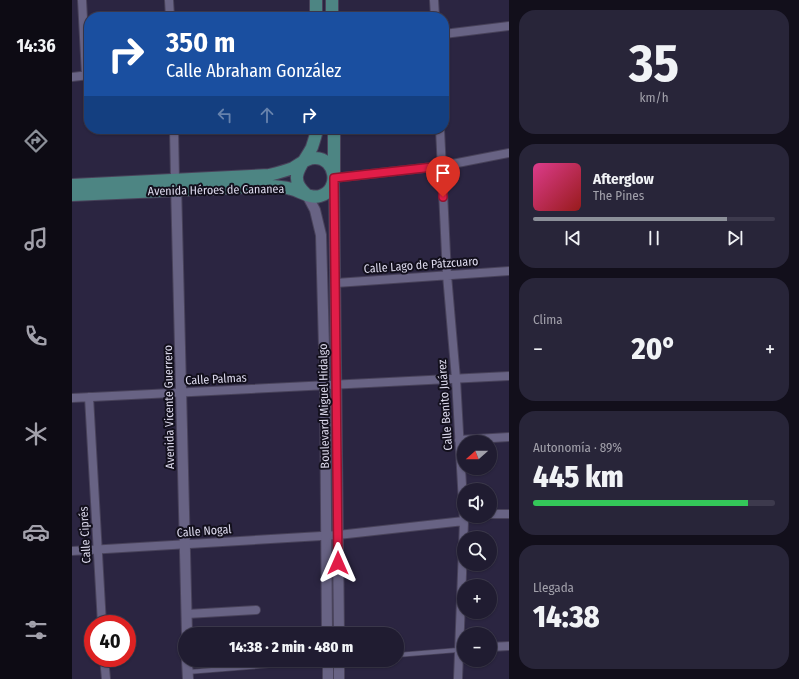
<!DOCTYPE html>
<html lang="es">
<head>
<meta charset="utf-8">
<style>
  body { margin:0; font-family:"Fira Sans Condensed",sans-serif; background:#282539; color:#f1f3f6; height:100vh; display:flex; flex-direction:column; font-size:15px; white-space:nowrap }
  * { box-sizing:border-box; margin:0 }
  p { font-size:13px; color:#a2a1ab }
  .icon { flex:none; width:22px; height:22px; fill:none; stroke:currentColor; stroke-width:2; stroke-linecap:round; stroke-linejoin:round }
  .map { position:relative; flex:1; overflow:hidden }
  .panel { display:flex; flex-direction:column; gap:10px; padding:10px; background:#120f1b; width:290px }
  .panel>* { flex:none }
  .top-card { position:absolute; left:12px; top:12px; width:365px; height:122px; border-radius:16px; box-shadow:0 1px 3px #0004,0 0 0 1px #3d3a4d; background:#1a4fa0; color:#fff; overflow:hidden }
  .needle { width:26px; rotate:249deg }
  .tools { position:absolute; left:385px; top:435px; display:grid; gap:8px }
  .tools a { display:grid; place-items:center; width:40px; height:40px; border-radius:50%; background:#201c31; box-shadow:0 1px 3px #0004,0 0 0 1px #3d3a4d; font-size:20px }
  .speed { position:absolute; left:12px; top:615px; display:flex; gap:8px; font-size:20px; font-weight:700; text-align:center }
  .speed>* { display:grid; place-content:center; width:52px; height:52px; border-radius:50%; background:#201c31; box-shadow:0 1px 3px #0004,0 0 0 1px #3d3a4d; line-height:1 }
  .speed .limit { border:6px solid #d22; background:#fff; color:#111 }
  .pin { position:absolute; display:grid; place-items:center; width:34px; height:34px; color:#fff; margin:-41px -17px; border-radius:50% 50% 50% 0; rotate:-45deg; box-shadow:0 0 4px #0007 }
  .pin .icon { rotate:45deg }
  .me { position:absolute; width:44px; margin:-22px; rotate:0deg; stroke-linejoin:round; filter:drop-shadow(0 0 3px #0008) }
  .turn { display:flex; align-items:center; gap:14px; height:84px; padding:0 16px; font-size:18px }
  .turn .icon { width:52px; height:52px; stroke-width:2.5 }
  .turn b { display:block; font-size:28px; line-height:34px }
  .lanes { display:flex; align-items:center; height:38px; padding:0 16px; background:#0003; justify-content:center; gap:20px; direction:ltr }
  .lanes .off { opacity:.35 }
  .big { font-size:30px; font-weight:800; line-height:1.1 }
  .panel .card { flex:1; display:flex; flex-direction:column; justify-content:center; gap:6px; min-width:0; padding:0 14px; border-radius:16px; background:#282539 }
  .panel .dial { align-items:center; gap:0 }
  .dial b { font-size:52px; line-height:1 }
  .song { display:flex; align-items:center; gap:12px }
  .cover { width:48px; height:48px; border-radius:6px; background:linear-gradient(135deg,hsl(330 70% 55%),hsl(0 70% 35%)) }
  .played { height:4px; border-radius:2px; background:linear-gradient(90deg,#8c9099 80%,#3d3a4d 80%) }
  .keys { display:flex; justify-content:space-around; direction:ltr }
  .heat { display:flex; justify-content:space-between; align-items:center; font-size:22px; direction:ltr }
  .charge { height:6px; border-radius:3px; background:linear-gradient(90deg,#34c759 89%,#3d3a4d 0) }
  .trip { position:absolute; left:106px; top:627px; width:226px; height:40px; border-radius:20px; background:#201c31; box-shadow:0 1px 3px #0004,0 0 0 1px #3d3a4d; font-weight:800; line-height:40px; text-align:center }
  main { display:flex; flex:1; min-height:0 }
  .dock { display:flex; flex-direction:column; width:72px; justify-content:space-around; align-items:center; background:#0d0b14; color:#a2a1ab }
  .dock .icon { width:28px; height:28px }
  .dock .on { color:#8c9099 }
  .dock b { font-size:18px; color:#f1f3f6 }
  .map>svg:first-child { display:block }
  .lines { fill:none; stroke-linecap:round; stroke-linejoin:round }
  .service-casing { stroke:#48425a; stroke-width:5.5 }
  .minor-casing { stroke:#48425a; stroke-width:10 }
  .tertiary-casing { stroke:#48425a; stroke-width:12 }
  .primary-casing { stroke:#48425a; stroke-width:14 }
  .service { stroke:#686384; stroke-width:4 }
  .minor { stroke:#686384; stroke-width:8 }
  .tertiary { stroke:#686384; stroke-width:10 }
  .primary { stroke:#4d8583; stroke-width:12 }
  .route-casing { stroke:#92132f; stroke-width:10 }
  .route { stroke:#e11d48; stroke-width:7 }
  .labels { text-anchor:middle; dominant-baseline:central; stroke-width:4; stroke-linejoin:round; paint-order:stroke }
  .street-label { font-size:12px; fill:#dcd9ec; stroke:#13101d }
</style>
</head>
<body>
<main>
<nav class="dock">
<b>14:36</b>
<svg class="icon on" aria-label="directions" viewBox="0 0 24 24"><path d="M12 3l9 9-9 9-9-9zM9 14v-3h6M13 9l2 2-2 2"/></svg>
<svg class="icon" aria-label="music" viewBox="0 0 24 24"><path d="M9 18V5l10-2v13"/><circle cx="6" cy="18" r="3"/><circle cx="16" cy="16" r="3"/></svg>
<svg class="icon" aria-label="phone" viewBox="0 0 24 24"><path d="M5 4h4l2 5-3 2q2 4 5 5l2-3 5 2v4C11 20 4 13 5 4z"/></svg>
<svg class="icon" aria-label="climate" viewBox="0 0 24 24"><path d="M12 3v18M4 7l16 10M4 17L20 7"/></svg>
<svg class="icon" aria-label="car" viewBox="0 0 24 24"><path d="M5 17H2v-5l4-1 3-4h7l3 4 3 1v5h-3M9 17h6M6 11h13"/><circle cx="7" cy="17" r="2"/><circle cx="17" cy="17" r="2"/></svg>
<svg class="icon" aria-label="filters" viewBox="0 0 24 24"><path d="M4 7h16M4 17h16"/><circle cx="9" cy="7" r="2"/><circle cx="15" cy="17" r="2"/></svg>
</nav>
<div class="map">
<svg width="437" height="679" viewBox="0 0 437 679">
  <rect width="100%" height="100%" fill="#2b2541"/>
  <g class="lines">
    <g class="service-casing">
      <path id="service" d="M325,655L386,650
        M116,672L261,660"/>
    </g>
    <g class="minor-casing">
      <path id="minor" d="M10,0L14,75
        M97,0L98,17
        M362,0L363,17
        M372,34L437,26
        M0,77L17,75
        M102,129L103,180
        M368,129L375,275L384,379L392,521L386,679
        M262,178L370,166L437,153
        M264,283L437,271
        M17,397L30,624
        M0,398L437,376
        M387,440L437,437
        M418,514H437
        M0,551L266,535L392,521
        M115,614L184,610
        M418,647L437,646
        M32,658L34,679"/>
    </g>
    <g class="tertiary-casing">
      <path id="tertiary" d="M262,180L267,634
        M104,184L115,634
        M235,195L243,210L249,235L253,385L255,634
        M115,660L116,679
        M256,660V679
        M267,660V679"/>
    </g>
    <g class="primary-casing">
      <path id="primary" d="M244,0V17
        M260,0V17
        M262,129V173
        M0,185L197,175C205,173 213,171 221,168C228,164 234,158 243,158C264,158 269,190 248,196C238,199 228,191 219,189C213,187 206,187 200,186L0,195
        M234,194C214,177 232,164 240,147C242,141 244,135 245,129"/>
    </g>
    <use href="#service" class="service"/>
    <use href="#minor" class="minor"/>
    <use href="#tertiary" class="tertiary"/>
    <use href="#primary" class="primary"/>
  </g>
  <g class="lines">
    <g class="route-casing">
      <path id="route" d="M266,563L262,178L370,166L371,197"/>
    </g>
    <use href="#route" class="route"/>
  </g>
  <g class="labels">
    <g class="street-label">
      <text transform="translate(144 190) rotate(-1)">Avenida Héroes de Cananea</text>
      <text transform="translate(349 265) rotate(-4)">Calle Lago de Pátzcuaro</text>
      <text transform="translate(144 379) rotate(-3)">Calle Palmas</text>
      <text transform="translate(373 405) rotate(-94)">Calle Benito Juárez</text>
      <text transform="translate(252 406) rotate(-91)">Boulevard Miguel Hidalgo</text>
      <text transform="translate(97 407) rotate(-91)">Avenida Vicente Guerrero</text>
      <text transform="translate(132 531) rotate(-4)">Calle Nogal</text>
      <text transform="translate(13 535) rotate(-93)">Calle Ciprés</text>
    </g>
  </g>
</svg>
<div class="tools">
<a><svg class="needle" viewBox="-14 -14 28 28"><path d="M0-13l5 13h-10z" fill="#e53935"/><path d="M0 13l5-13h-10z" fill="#a2a1ab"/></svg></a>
<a><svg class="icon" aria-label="sound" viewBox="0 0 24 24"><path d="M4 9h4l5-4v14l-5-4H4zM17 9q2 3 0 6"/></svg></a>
<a><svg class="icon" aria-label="search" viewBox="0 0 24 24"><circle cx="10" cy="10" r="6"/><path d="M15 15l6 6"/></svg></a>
<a>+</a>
<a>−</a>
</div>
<div class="speed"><div class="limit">40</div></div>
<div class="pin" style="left:371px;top:197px;background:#d93025"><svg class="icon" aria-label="arrive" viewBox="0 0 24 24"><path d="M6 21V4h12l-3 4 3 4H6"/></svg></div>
<svg class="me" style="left:266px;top:563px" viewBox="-20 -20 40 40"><path d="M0-17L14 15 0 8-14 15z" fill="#e11d48" stroke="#fff" stroke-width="4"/></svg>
<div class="trip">14:38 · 2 min · 480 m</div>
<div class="top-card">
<div class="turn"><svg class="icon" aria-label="right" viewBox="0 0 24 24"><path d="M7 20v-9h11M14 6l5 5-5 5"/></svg><div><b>350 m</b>Calle Abraham González</div></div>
<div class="lanes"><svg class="icon off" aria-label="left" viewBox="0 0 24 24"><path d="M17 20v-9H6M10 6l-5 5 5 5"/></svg><svg class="icon off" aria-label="ahead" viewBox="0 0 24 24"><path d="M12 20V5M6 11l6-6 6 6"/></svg><svg class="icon" aria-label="right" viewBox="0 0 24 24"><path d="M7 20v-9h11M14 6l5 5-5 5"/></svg></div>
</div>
</div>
<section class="panel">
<div class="card dial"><b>35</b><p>km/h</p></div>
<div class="card">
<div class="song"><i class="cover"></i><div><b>Afterglow</b><p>The Pines</p></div></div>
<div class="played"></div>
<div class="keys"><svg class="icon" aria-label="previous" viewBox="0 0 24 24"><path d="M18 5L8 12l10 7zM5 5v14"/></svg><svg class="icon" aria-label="pause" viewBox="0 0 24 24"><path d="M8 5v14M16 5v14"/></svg><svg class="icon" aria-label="next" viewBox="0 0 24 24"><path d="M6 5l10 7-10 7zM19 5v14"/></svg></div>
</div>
<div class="card"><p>Clima</p>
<div class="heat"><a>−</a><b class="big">20°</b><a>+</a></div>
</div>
<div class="card"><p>Autonomía · 89%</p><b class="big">445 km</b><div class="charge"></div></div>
<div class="card"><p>Llegada</p><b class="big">14:38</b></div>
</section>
</main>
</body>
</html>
